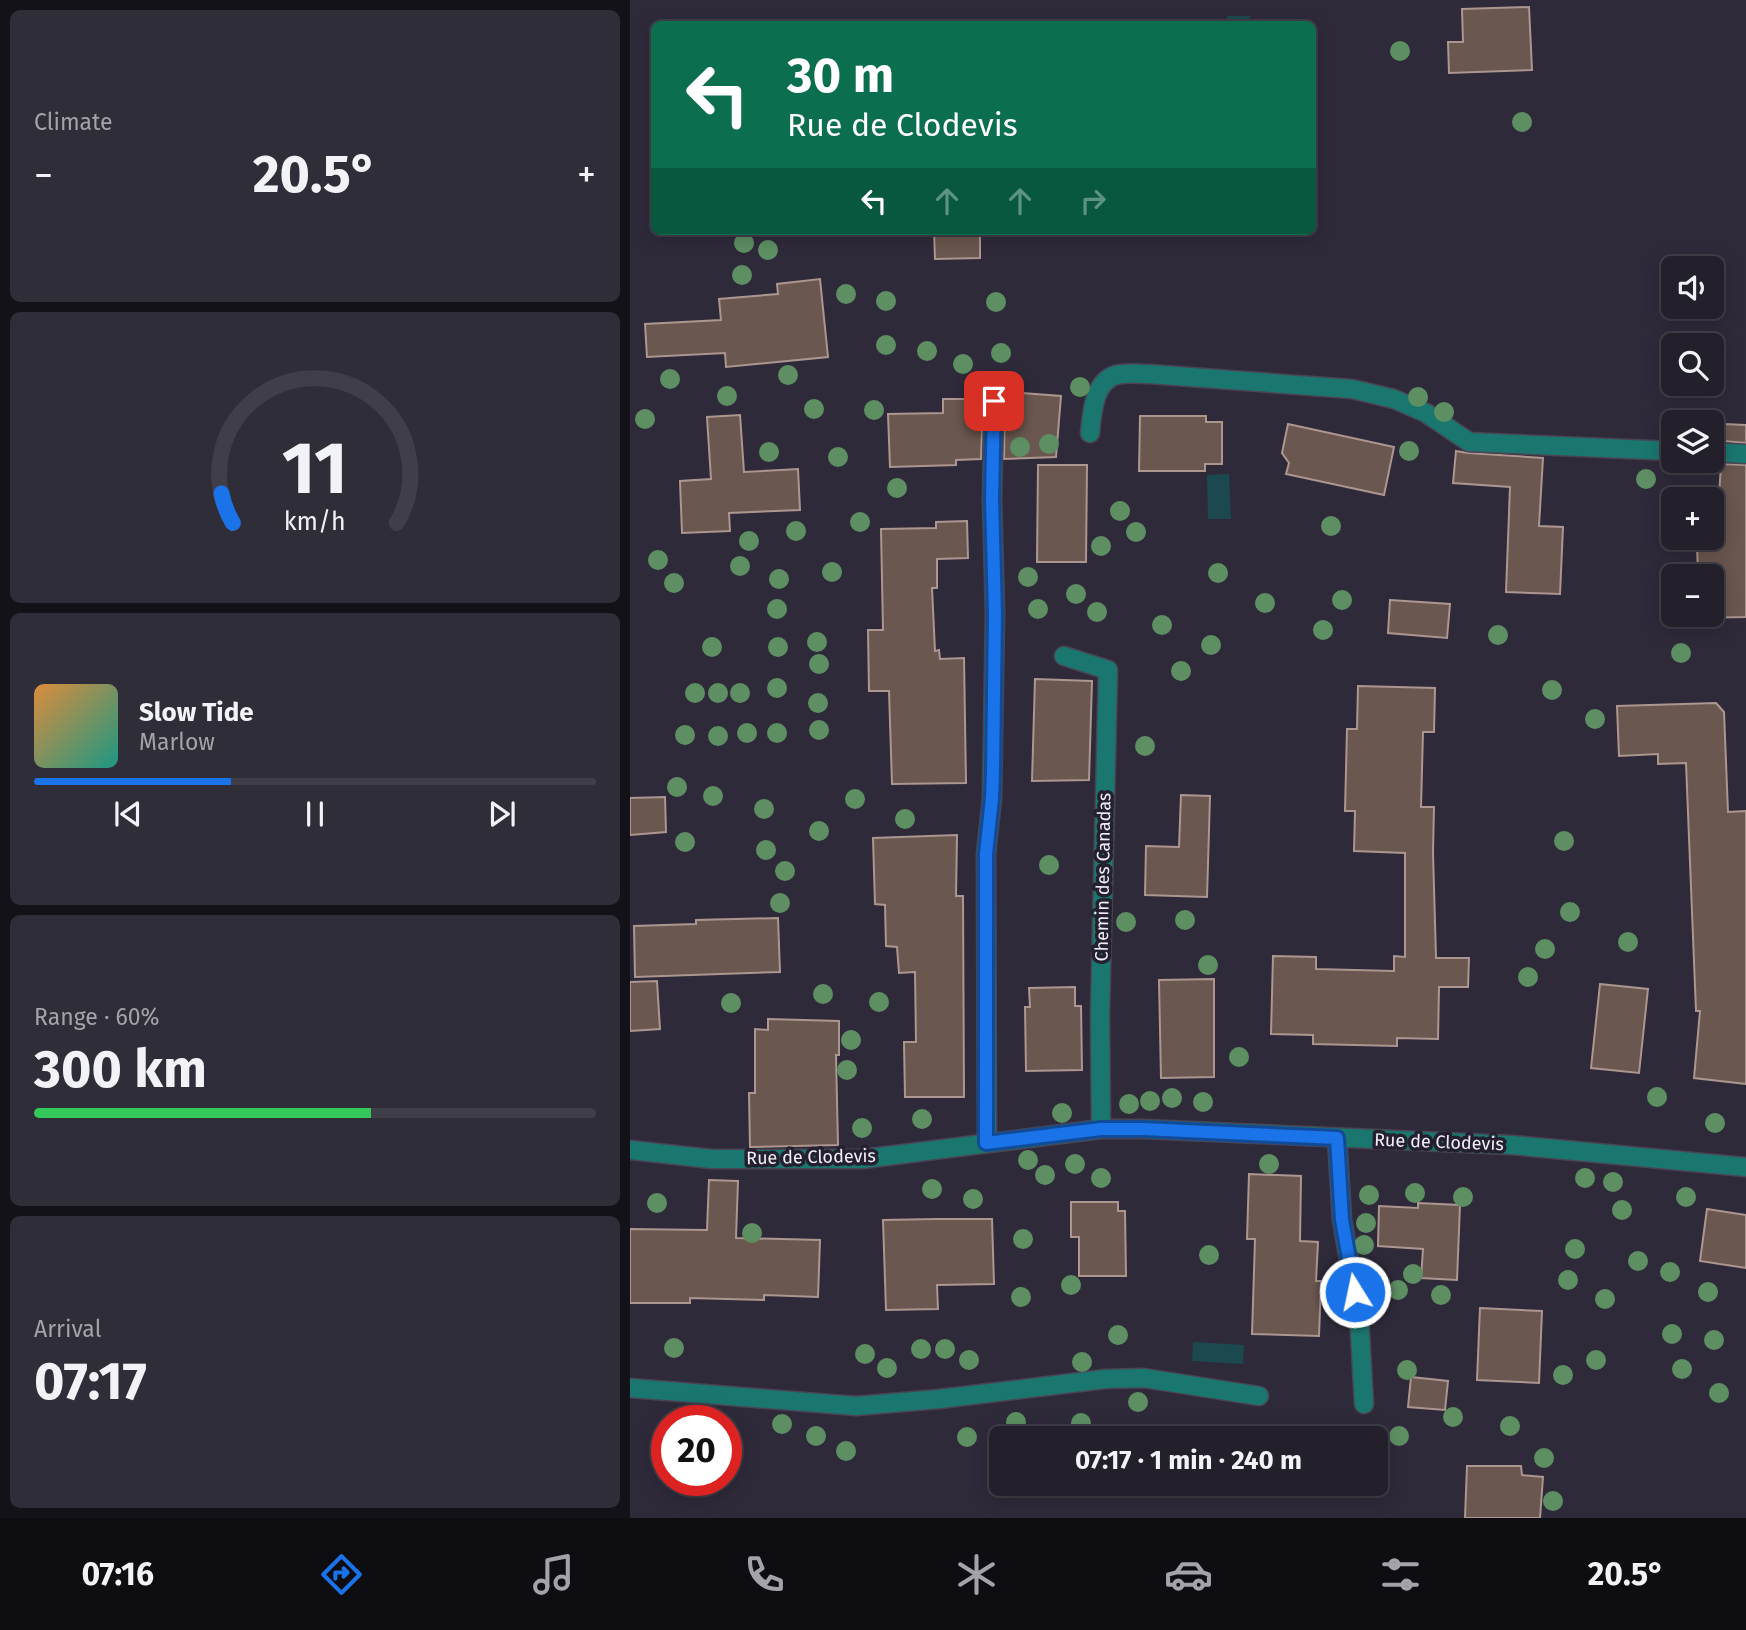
<!DOCTYPE html>
<html lang="en">
<head>
<meta charset="utf-8">
<style>
  body { margin:0; font-family:"Fira Sans",sans-serif; background:#2f2d38; color:#f1f3f6; height:100vh; display:flex; flex-direction:column; font-size:26px; white-space:nowrap }
  * { box-sizing:border-box; margin:0 }
  p { font-size:23px; color:#a3a3a9 }
  .icon { flex:none; width:38px; height:38px; fill:none; stroke:currentColor; stroke-width:2; stroke-linecap:round; stroke-linejoin:round }
  .map { position:relative; flex:1; overflow:hidden }
  .drawer { display:flex; flex-direction:column; gap:10px; padding:10px; background:#131218; width:630px }
  .drawer>* { flex:none }
  .banner { position:absolute; left:21px; top:21px; width:665px; height:214px; border-radius:10px; box-shadow:0 4px 18px #0003,0 0 0 2px #403e48; background:#0b6e4f; color:#fff; overflow:hidden }
  .buttons { position:absolute; left:1031px; top:256px; display:grid; gap:14px }
  .buttons a { display:grid; place-items:center; width:63px; height:63px; border-radius:10px; background:#23202c; box-shadow:0 4px 18px #0003,0 0 0 2px #403e48; font-size:35px }
  .speed { position:absolute; left:21px; top:1405px; display:flex; gap:14px; font-size:35px; font-weight:700; text-align:center }
  .speed>* { display:grid; place-content:center; width:91px; height:91px; border-radius:50%; background:#23202c; box-shadow:0 4px 18px #0003,0 0 0 2px #403e48; line-height:1 }
  .speed .limit { border:10px solid #d22; background:#fff; color:#111 }
  .pin { position:absolute; display:grid; place-items:center; width:60px; height:60px; color:#fff; margin:-30px; border-radius:14px; box-shadow:0 4px 10px #0006 }
  .me { position:absolute; width:77px; margin:-38px; rotate:350deg; stroke-linejoin:round; filter:drop-shadow(0 0 5px #0008) }
  .turn { display:flex; align-items:center; gap:24px; height:147px; padding:0 21px; font-size:32px }
  .turn .icon { width:91px; height:91px; stroke-width:2.5 }
  .turn b { display:block; font-size:49px; line-height:60px }
  .lanes { display:flex; align-items:center; height:66px; padding:0 21px; background:#0003; justify-content:center; gap:35px; direction:ltr }
  .lanes .off { opacity:.35 }
  .big { font-size:52px; font-weight:700; line-height:1.1 }
  .drawer .widget { flex:1; display:flex; flex-direction:column; justify-content:center; gap:10px; min-width:0; padding:0 24px; border-radius:10px; background:#2f2d38 }
  .drawer .dial { align-items:center; gap:0 }
  .dial svg { height:182px; overflow:visible; fill:none; stroke:#403e48; stroke-width:7; stroke-linecap:round; text-anchor:middle }
  .dial text { fill:#f1f3f6; stroke:none }
  .song { display:flex; align-items:center; gap:21px }
  .cover { width:84px; height:84px; border-radius:10px; background:linear-gradient(135deg,hsl(30 70% 55%),hsl(170 70% 35%)) }
  .played { height:7px; border-radius:4px; background:linear-gradient(90deg,#1a73e8 35%,#403e48 35%) }
  .keys { display:flex; justify-content:space-around; direction:ltr }
  .heat { display:flex; justify-content:space-between; align-items:center; font-size:38px; direction:ltr }
  .charge { height:10px; border-radius:5px; background:linear-gradient(90deg,#34c759 60%,#403e48 0) }
  .trip { position:absolute; left:359px; top:1426px; width:399px; height:70px; border-radius:10px; background:#23202c; box-shadow:0 4px 18px #0003,0 0 0 2px #403e48; font-weight:700; line-height:70px; text-align:center }
  .tab-bar { display:flex; height:112px; justify-content:space-around; align-items:center; background:#0e0d12; color:#a3a3a9 }
  .tab-bar .icon { width:49px; height:49px }
  .tab-bar .on { color:#1a73e8 }
  .tab-bar b { font-size:32px; color:#f1f3f6 }
  main { display:flex; flex:1; min-height:0 }
  .map>svg:first-child { display:block }
  .water { fill:#1c494f }
  .building { fill:#6a574f; stroke:#ac968f; stroke-width:2 }
  .lines { fill:none; stroke-linecap:round; stroke-linejoin:round }
  .minor-casing { stroke:#4a4555; stroke-width:21 }
  .minor { stroke:#1a776f; stroke-width:18 }
  .tree { fill:#5e8f63 }
  .route-casing { stroke:#114b97; stroke-width:18 }
  .route { stroke:#1a73e8; stroke-width:12 }
  .labels { text-anchor:middle; dominant-baseline:central; stroke-width:7; stroke-linejoin:round; paint-order:stroke }
  .street-label { font-size:18px; fill:#f0eef8; stroke:#25202f }
</style>
</head>
<body>
<main>
<section class="drawer">
<div class="widget"><p>Climate</p>
<div class="heat"><a>−</a><b class="big">20.5°</b><a>+</a></div>
</div>
<div class="widget dial"><svg viewBox="0 0 100 80">
<path d="M14 69A42 42 0 1 1 86 69"/>
<path d="M14 69A42 42 0 0 1 9 56" stroke="#1a73e8"/>
<text x="50" y="56" font-size="32" font-weight="700">11</text>
<text x="50" y="72" font-size="11">km/h</text>
</svg></div>
<div class="widget">
<div class="song"><i class="cover"></i><div><b>Slow Tide</b><p>Marlow</p></div></div>
<div class="played"></div>
<div class="keys"><svg class="icon" aria-label="previous" viewBox="0 0 24 24"><path d="M18 5L8 12l10 7zM5 5v14"/></svg><svg class="icon" aria-label="pause" viewBox="0 0 24 24"><path d="M8 5v14M16 5v14"/></svg><svg class="icon" aria-label="next" viewBox="0 0 24 24"><path d="M6 5l10 7-10 7zM19 5v14"/></svg></div>
</div>
<div class="widget"><p>Range · 60%</p><b class="big">300 km</b><div class="charge"></div></div>
<div class="widget"><p>Arrival</p><b class="big">07:17</b></div>
</section>
<div class="map">
<svg width="1116" height="1518" viewBox="0 0 1116 1518">
  <rect width="100%" height="100%" fill="#2f2a3a"/>
  <path class="water" d="M597,16H620V24H597Z
    M599,474L601,519H578L577,475Z
    M563,1342L614,1345L613,1364L562,1361Z"/>
  <path class="building" d="M899,7L902,70L819,73L818,42H833L832,9Z
    M304,231H350V258L305,259Z
    M190,279L198,357L96,367L95,353L17,357L15,324L91,320L89,299L148,294L147,284Z
    M392,393L431,396L426,457L374,459L375,398H392Z
    M313,399H353L351,459L326,460V465L260,467L258,414L313,413Z
    M110,415L114,472L168,469L170,510L99,513L100,531L52,533L50,481L81,479L77,417Z
    M510,416H576V422H592V464H575V471H509Z
    M658,424L764,447L754,495L656,474L659,463L652,453Z
    M1094,424L1116,425V443L1093,441Z
    M826,451L838,453L913,458L909,526L933,527L930,594L876,592L880,487L823,483Z
    M1091,464L1116,465V617L1068,618V614H1082V576H1068L1067,544H1086Z
    M408,465H457L456,562H407Z
    M337,521L338,558L307,559V588H302L305,651L309,650L310,659L334,658L336,783L262,784L259,691H239L238,630H253L251,529L306,528V522Z
    M760,600L820,604L817,638L758,633Z
    M405,679L462,681L459,780L402,781Z
    M728,686L805,688L804,732H793L791,807H804L803,853L806,958H839L838,987H809L808,1039L767,1038V1046L683,1044V1035L641,1034L643,956L686,957V969L764,971V956L775,957V853L724,851L725,811H715L717,729H727Z
    M1086,703L1094,712L1098,812L1116,811V1084L1064,1078L1070,1011H1066L1056,763L1028,764V754L989,756L987,706Z
    M551,795L580,796L577,897L515,895L516,846L549,847Z
    M35,797L36,832L0,835V798Z
    M327,835L326,896H333L334,1097H275L274,1042H286L285,972L269,973L267,947L256,946L255,905L245,904L243,838Z
    M148,918L150,972L5,977L4,926L66,924V920Z
    M584,979V1077L531,1078L529,980Z
    M27,981L30,1029L0,1031V982Z
    M970,984L1018,989L1009,1073L961,1068Z
    M445,987V1006H451L452,1070L396,1071L395,1007H400L399,988Z
    M138,1019L209,1021V1055H206L208,1145L120,1147L119,1093H125V1029L138,1030Z
    M619,1174L671,1176L670,1241L688,1242L686,1281H691L689,1336L622,1334L625,1239H617Z
    M79,1180L108,1181L106,1238L190,1240L188,1297L134,1295V1300L60,1298V1303H0V1229L77,1230Z
    M441,1202H488V1211H495L496,1276H449V1237H441Z
    M788,1203L830,1205L827,1280L791,1278L793,1249L748,1246L749,1206L788,1208Z
    M1077,1209L1116,1215V1268L1070,1261Z
    M306,1219H362L364,1284L307,1285L308,1309L256,1310L253,1220Z
    M850,1308L912,1311L909,1383L847,1380Z
    M781,1377L818,1381L815,1410L778,1407Z
    M644,1426L645,1438H608L607,1429Z
    M837,1466H891L892,1475L913,1477L910,1518H835Z
    M610,1484H649V1489L611,1492Z"/>
  <g class="lines">
    <g class="minor-casing">
      <path id="minor" d="M460,433C462,412 464,377 491,374C500,373 510,374 519,374L722,389L764,399L796,413L839,442L1043,451
        M1082,452L1116,454
        M434,656L478,670L470,1013L471,1129
        M707,1138L712,1220L729,1316L734,1404
        M357,1143L356,854L362,798L365,614L362,499L364,401
        M0,1150L81,1159H233L471,1129H513L882,1145L1116,1167
        M0,1388L226,1406L309,1399L475,1379L514,1378L629,1396"/>
    </g>
    <use href="#minor" class="minor"/>
  </g>
  <g class="tree">
    <circle cx="770" cy="51" r="10"/>
    <circle cx="892" cy="122" r="10"/>
    <circle cx="114" cy="243" r="10"/>
    <circle cx="138" cy="250" r="10"/>
    <circle cx="112" cy="275" r="10"/>
    <circle cx="216" cy="294" r="10"/>
    <circle cx="256" cy="301" r="10"/>
    <circle cx="366" cy="302" r="10"/>
    <circle cx="256" cy="345" r="10"/>
    <circle cx="297" cy="351" r="10"/>
    <circle cx="371" cy="353" r="10"/>
    <circle cx="333" cy="364" r="10"/>
    <circle cx="158" cy="375" r="10"/>
    <circle cx="40" cy="379" r="10"/>
    <circle cx="450" cy="387" r="10"/>
    <circle cx="97" cy="396" r="10"/>
    <circle cx="788" cy="397" r="10"/>
    <circle cx="184" cy="409" r="10"/>
    <circle cx="244" cy="410" r="10"/>
    <circle cx="814" cy="412" r="10"/>
    <circle cx="15" cy="419" r="10"/>
    <circle cx="419" cy="444" r="10"/>
    <circle cx="390" cy="447" r="10"/>
    <circle cx="779" cy="451" r="10"/>
    <circle cx="139" cy="452" r="10"/>
    <circle cx="208" cy="457" r="10"/>
    <circle cx="1016" cy="479" r="10"/>
    <circle cx="267" cy="488" r="10"/>
    <circle cx="490" cy="511" r="10"/>
    <circle cx="230" cy="522" r="10"/>
    <circle cx="701" cy="526" r="10"/>
    <circle cx="166" cy="531" r="10"/>
    <circle cx="506" cy="532" r="10"/>
    <circle cx="119" cy="541" r="10"/>
    <circle cx="471" cy="546" r="10"/>
    <circle cx="28" cy="560" r="10"/>
    <circle cx="110" cy="566" r="10"/>
    <circle cx="202" cy="572" r="10"/>
    <circle cx="588" cy="573" r="10"/>
    <circle cx="398" cy="577" r="10"/>
    <circle cx="149" cy="579" r="10"/>
    <circle cx="44" cy="583" r="10"/>
    <circle cx="446" cy="594" r="10"/>
    <circle cx="712" cy="600" r="10"/>
    <circle cx="635" cy="603" r="10"/>
    <circle cx="147" cy="609" r="10"/>
    <circle cx="408" cy="609" r="10"/>
    <circle cx="467" cy="612" r="10"/>
    <circle cx="532" cy="625" r="10"/>
    <circle cx="693" cy="630" r="10"/>
    <circle cx="868" cy="635" r="10"/>
    <circle cx="187" cy="642" r="10"/>
    <circle cx="581" cy="645" r="10"/>
    <circle cx="82" cy="647" r="10"/>
    <circle cx="148" cy="647" r="10"/>
    <circle cx="1051" cy="653" r="10"/>
    <circle cx="189" cy="664" r="10"/>
    <circle cx="551" cy="671" r="10"/>
    <circle cx="147" cy="688" r="10"/>
    <circle cx="922" cy="690" r="10"/>
    <circle cx="65" cy="693" r="10"/>
    <circle cx="88" cy="693" r="10"/>
    <circle cx="110" cy="693" r="10"/>
    <circle cx="188" cy="703" r="10"/>
    <circle cx="965" cy="719" r="10"/>
    <circle cx="189" cy="730" r="10"/>
    <circle cx="117" cy="733" r="10"/>
    <circle cx="147" cy="733" r="10"/>
    <circle cx="55" cy="735" r="10"/>
    <circle cx="88" cy="736" r="10"/>
    <circle cx="515" cy="746" r="10"/>
    <circle cx="47" cy="787" r="10"/>
    <circle cx="83" cy="796" r="10"/>
    <circle cx="225" cy="799" r="10"/>
    <circle cx="134" cy="809" r="10"/>
    <circle cx="275" cy="819" r="10"/>
    <circle cx="189" cy="831" r="10"/>
    <circle cx="934" cy="841" r="10"/>
    <circle cx="55" cy="842" r="10"/>
    <circle cx="136" cy="850" r="10"/>
    <circle cx="419" cy="865" r="10"/>
    <circle cx="155" cy="871" r="10"/>
    <circle cx="150" cy="903" r="10"/>
    <circle cx="940" cy="912" r="10"/>
    <circle cx="555" cy="920" r="10"/>
    <circle cx="496" cy="922" r="10"/>
    <circle cx="998" cy="942" r="10"/>
    <circle cx="915" cy="949" r="10"/>
    <circle cx="578" cy="965" r="10"/>
    <circle cx="898" cy="977" r="10"/>
    <circle cx="193" cy="994" r="10"/>
    <circle cx="249" cy="1002" r="10"/>
    <circle cx="101" cy="1003" r="10"/>
    <circle cx="221" cy="1040" r="10"/>
    <circle cx="609" cy="1057" r="10"/>
    <circle cx="217" cy="1070" r="10"/>
    <circle cx="1027" cy="1097" r="10"/>
    <circle cx="542" cy="1098" r="10"/>
    <circle cx="520" cy="1101" r="10"/>
    <circle cx="573" cy="1102" r="10"/>
    <circle cx="499" cy="1104" r="10"/>
    <circle cx="432" cy="1113" r="10"/>
    <circle cx="292" cy="1119" r="10"/>
    <circle cx="1085" cy="1123" r="10"/>
    <circle cx="232" cy="1128" r="10"/>
    <circle cx="398" cy="1160" r="10"/>
    <circle cx="445" cy="1164" r="10"/>
    <circle cx="639" cy="1164" r="10"/>
    <circle cx="415" cy="1175" r="10"/>
    <circle cx="471" cy="1178" r="10"/>
    <circle cx="955" cy="1178" r="10"/>
    <circle cx="983" cy="1182" r="10"/>
    <circle cx="302" cy="1189" r="10"/>
    <circle cx="785" cy="1193" r="10"/>
    <circle cx="739" cy="1195" r="10"/>
    <circle cx="833" cy="1197" r="10"/>
    <circle cx="1056" cy="1197" r="10"/>
    <circle cx="343" cy="1199" r="10"/>
    <circle cx="27" cy="1203" r="10"/>
    <circle cx="992" cy="1210" r="10"/>
    <circle cx="736" cy="1223" r="10"/>
    <circle cx="122" cy="1233" r="10"/>
    <circle cx="393" cy="1239" r="10"/>
    <circle cx="734" cy="1245" r="10"/>
    <circle cx="945" cy="1249" r="10"/>
    <circle cx="579" cy="1255" r="10"/>
    <circle cx="1008" cy="1261" r="10"/>
    <circle cx="1040" cy="1272" r="10"/>
    <circle cx="783" cy="1274" r="10"/>
    <circle cx="938" cy="1280" r="10"/>
    <circle cx="743" cy="1283" r="10"/>
    <circle cx="441" cy="1285" r="10"/>
    <circle cx="768" cy="1290" r="10"/>
    <circle cx="1078" cy="1292" r="10"/>
    <circle cx="811" cy="1295" r="10"/>
    <circle cx="391" cy="1297" r="10"/>
    <circle cx="975" cy="1299" r="10"/>
    <circle cx="1042" cy="1334" r="10"/>
    <circle cx="488" cy="1335" r="10"/>
    <circle cx="1084" cy="1340" r="10"/>
    <circle cx="44" cy="1348" r="10"/>
    <circle cx="291" cy="1349" r="10"/>
    <circle cx="315" cy="1349" r="10"/>
    <circle cx="235" cy="1354" r="10"/>
    <circle cx="339" cy="1360" r="10"/>
    <circle cx="966" cy="1360" r="10"/>
    <circle cx="452" cy="1362" r="10"/>
    <circle cx="257" cy="1368" r="10"/>
    <circle cx="1052" cy="1369" r="10"/>
    <circle cx="777" cy="1370" r="10"/>
    <circle cx="933" cy="1375" r="10"/>
    <circle cx="1089" cy="1393" r="10"/>
    <circle cx="508" cy="1402" r="10"/>
    <circle cx="823" cy="1417" r="10"/>
    <circle cx="386" cy="1422" r="10"/>
    <circle cx="451" cy="1423" r="10"/>
    <circle cx="152" cy="1424" r="10"/>
    <circle cx="880" cy="1426" r="10"/>
    <circle cx="186" cy="1436" r="10"/>
    <circle cx="769" cy="1436" r="10"/>
    <circle cx="337" cy="1437" r="10"/>
    <circle cx="216" cy="1451" r="10"/>
    <circle cx="914" cy="1458" r="10"/>
    <circle cx="923" cy="1501" r="10"/>
  </g>
  <g class="lines">
    <g class="route-casing">
      <path id="route" d="M364,401L362,499L365,614L363,771L362,798L356,854V1143L471,1129H513L707,1138L712,1220L725,1292"/>
    </g>
    <use href="#route" class="route"/>
  </g>
  <g class="labels">
    <g class="street-label">
      <text transform="translate(473 877) rotate(-89)">Chemin des Canadas</text>
      <text transform="translate(809 1142) rotate(2)">Rue de Clodevis</text>
      <text transform="translate(181 1157) rotate(-1)">Rue de Clodevis</text>
    </g>
  </g>
</svg>
<div class="buttons">
<a><svg class="icon" aria-label="sound" viewBox="0 0 24 24"><path d="M4 9h4l5-4v14l-5-4H4zM17 9q2 3 0 6"/></svg></a>
<a><svg class="icon" aria-label="search" viewBox="0 0 24 24"><circle cx="10" cy="10" r="6"/><path d="M15 15l6 6"/></svg></a>
<a><svg class="icon" aria-label="layers" viewBox="0 0 24 24"><path d="M12 4l9 5-9 5-9-5zM3 14l9 5 9-5"/></svg></a>
<a>+</a>
<a>−</a>
</div>
<div class="speed"><div class="limit">20</div></div>
<div class="pin" style="left:364px;top:401px;background:#d93025"><svg class="icon" aria-label="arrive" viewBox="0 0 24 24"><path d="M6 21V4h12l-3 4 3 4H6"/></svg></div>
<svg class="me" style="left:725px;top:1292px" viewBox="-20 -20 40 40"><circle r="17" fill="#1a73e8" stroke="#fff" stroke-width="3"/><path d="M0-11L8 9 0 5-8 9z" fill="#fff"/></svg>
<div class="trip">07:17 · 1 min · 240 m</div>
<div class="banner">
<div class="turn"><svg class="icon" aria-label="left" viewBox="0 0 24 24"><path d="M17 20v-9H6M10 6l-5 5 5 5"/></svg><div><b>30 m</b>Rue de Clodevis</div></div>
<div class="lanes"><svg class="icon" aria-label="left" viewBox="0 0 24 24"><path d="M17 20v-9H6M10 6l-5 5 5 5"/></svg><svg class="icon off" aria-label="ahead" viewBox="0 0 24 24"><path d="M12 20V5M6 11l6-6 6 6"/></svg><svg class="icon off" aria-label="ahead" viewBox="0 0 24 24"><path d="M12 20V5M6 11l6-6 6 6"/></svg><svg class="icon off" aria-label="right" viewBox="0 0 24 24"><path d="M7 20v-9h11M14 6l5 5-5 5"/></svg></div>
</div>
</div>
</main>
<nav class="tab-bar">
<b>07:16</b>
<svg class="icon on" aria-label="directions" viewBox="0 0 24 24"><path d="M12 3l9 9-9 9-9-9zM9 14v-3h6M13 9l2 2-2 2"/></svg>
<svg class="icon" aria-label="music" viewBox="0 0 24 24"><path d="M9 18V5l10-2v13"/><circle cx="6" cy="18" r="3"/><circle cx="16" cy="16" r="3"/></svg>
<svg class="icon" aria-label="phone" viewBox="0 0 24 24"><path d="M5 4h4l2 5-3 2q2 4 5 5l2-3 5 2v4C11 20 4 13 5 4z"/></svg>
<svg class="icon" aria-label="climate" viewBox="0 0 24 24"><path d="M12 3v18M4 7l16 10M4 17L20 7"/></svg>
<svg class="icon" aria-label="car" viewBox="0 0 24 24"><path d="M5 17H2v-5l4-1 3-4h7l3 4 3 1v5h-3M9 17h6M6 11h13"/><circle cx="7" cy="17" r="2"/><circle cx="17" cy="17" r="2"/></svg>
<svg class="icon" aria-label="filters" viewBox="0 0 24 24"><path d="M4 7h16M4 17h16"/><circle cx="9" cy="7" r="2"/><circle cx="15" cy="17" r="2"/></svg>
<b>20.5°</b>
</nav>
</body>
</html>
